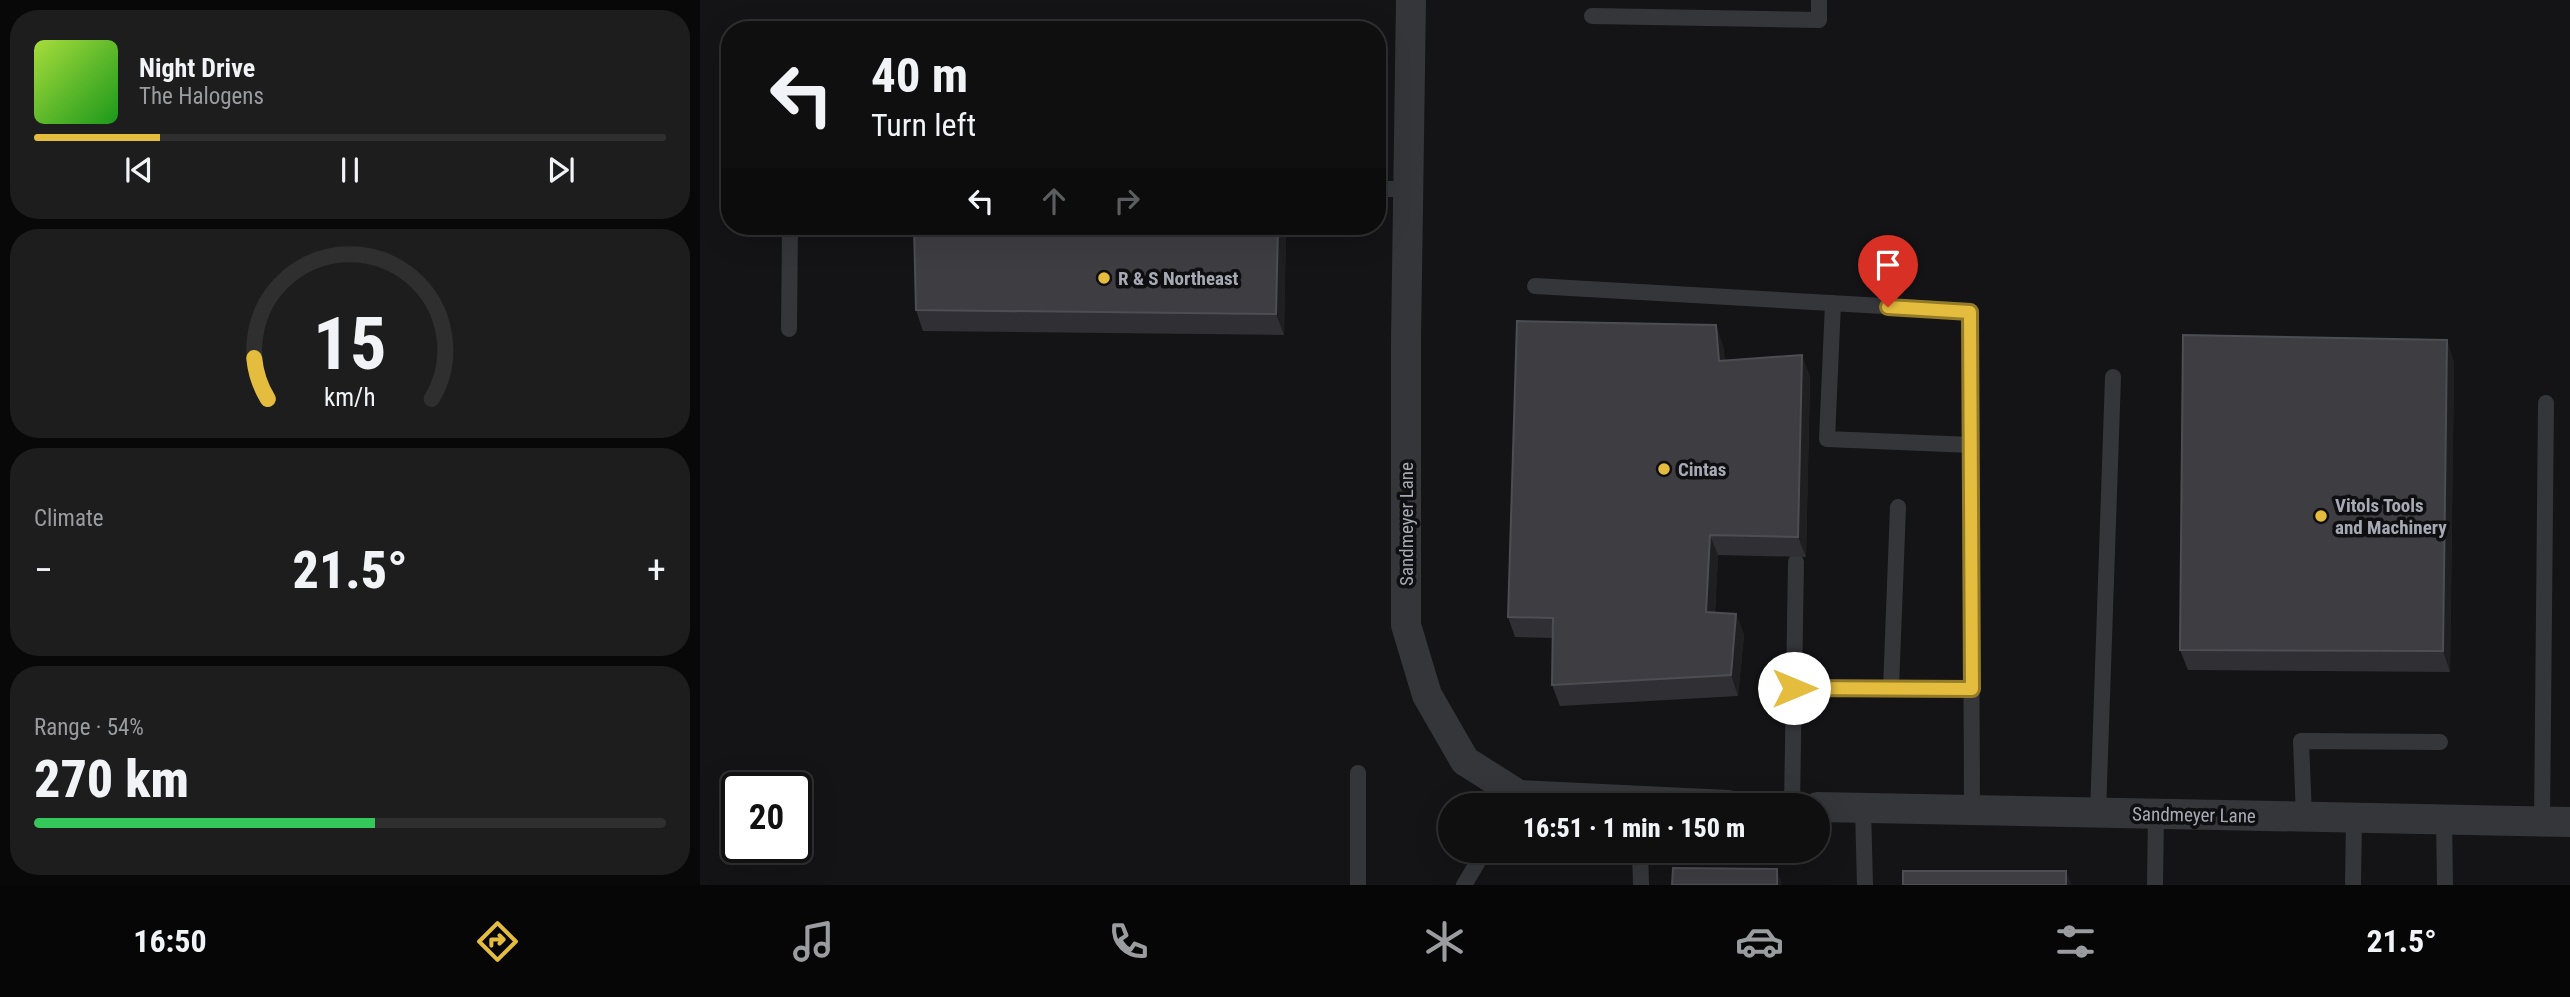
<!DOCTYPE html>
<html lang="en">
<head>
<meta charset="utf-8">
<style>
  body { margin:0; font-family:"Roboto Condensed",sans-serif; background:#1d1d1e; color:#f1f3f6; height:100vh; display:flex; flex-direction:column; font-size:26px; white-space:nowrap }
  * { box-sizing:border-box; margin:0 }
  p { font-size:23px; color:#9b9c9f }
  .icon { flex:none; width:38px; height:38px; fill:none; stroke:currentColor; stroke-width:2; stroke-linecap:round; stroke-linejoin:round }
  .map { position:relative; flex:1; overflow:hidden }
  .panel { display:flex; flex-direction:column; gap:10px; padding:10px; background:#080809; width:700px }
  .panel>* { flex:none }
  .hud { position:absolute; left:21px; top:21px; width:665px; height:214px; border-radius:28px; box-shadow:0 7px 28px #0002,0 0 0 2px #2f2f30; background:#0f0f10; color:#f1f3f6; overflow:hidden }
  .speed { position:absolute; left:21px; top:772px; display:flex; gap:14px; font-size:35px; font-weight:700; text-align:center }
  .speed>* { display:grid; place-content:center; width:91px; height:91px; border-radius:50%; background:#0f0f10; box-shadow:0 7px 28px #0002,0 0 0 2px #2f2f30; line-height:1 }
  .speed .limit { border:4px solid #111; border-radius:10px; background:#fff; color:#111 }
  .pin { position:absolute; display:grid; place-items:center; width:60px; height:60px; color:#fff; margin:-72px -30px; border-radius:50% 50% 50% 0; rotate:-45deg; box-shadow:0 0 7px #0007 }
  .pin .icon { rotate:45deg }
  .me { position:absolute; width:77px; margin:-38px; rotate:90deg; stroke-linejoin:round; filter:drop-shadow(0 0 5px #0008) }
  .turn { display:flex; align-items:center; gap:24px; height:147px; padding:0 35px; font-size:32px }
  .turn .icon { width:91px; height:91px; stroke-width:2.5 }
  .turn b { display:block; font-size:49px; line-height:60px }
  .lanes { display:flex; align-items:center; height:66px; padding:0 35px; background:#0003; justify-content:center; gap:35px; direction:ltr }
  .lanes .off { opacity:.35 }
  .big { font-size:52px; font-weight:800; line-height:1.1 }
  .panel .widget { flex:1; display:flex; flex-direction:column; justify-content:center; gap:10px; min-width:0; padding:0 24px; border-radius:28px; background:#1d1d1e }
  .panel .dial { align-items:center; gap:0 }
  .dial svg { height:182px; overflow:visible; fill:none; stroke:#2f2f30; stroke-width:7; stroke-linecap:round; text-anchor:middle }
  .dial text { fill:#f1f3f6; stroke:none }
  .song { display:flex; align-items:center; gap:21px }
  .cover { width:84px; height:84px; border-radius:10px; background:linear-gradient(135deg,hsl(80 70% 55%),hsl(120 70% 35%)) }
  .played { height:7px; border-radius:4px; background:linear-gradient(90deg,#e4bd3e 20%,#2f2f30 20%) }
  .keys { display:flex; justify-content:space-around; direction:ltr }
  .heat { display:flex; justify-content:space-between; align-items:center; font-size:38px; direction:ltr }
  .charge { height:10px; border-radius:5px; background:linear-gradient(90deg,#34c759 54%,#2f2f30 0) }
  .trip { position:absolute; left:738px; top:793px; width:392px; height:70px; border-radius:35px; background:#0f0f10; box-shadow:0 7px 28px #0002,0 0 0 2px #2f2f30; font-weight:800; line-height:70px; text-align:center }
  .tab-bar { display:flex; height:112px; justify-content:space-around; align-items:center; background:#060606; color:#9b9c9f }
  .tab-bar .icon { width:49px; height:49px }
  .tab-bar .selected { color:#e4bd3e }
  .tab-bar b { font-size:32px; color:#f1f3f6 }
  main { display:flex; flex:1; min-height:0 }
  .map>svg:first-child { display:block }
  .lines { fill:none; stroke-linecap:round; stroke-linejoin:round }
  .service { stroke:#35363a; stroke-width:16 }
  .minor { stroke:#35363a; stroke-width:30 }
  .wall { fill:#303034 }
  .shaded-wall { fill:#1f1f22 }
  .building { fill:#3d3d42; stroke:#4d4e54; stroke-width:2 }
  .route-casing { stroke:#947b28; stroke-width:18 }
  .route { stroke:#e4bd3e; stroke-width:12 }
  .poi-dot { fill:#e4bd3e; stroke:#0f0f11; stroke-width:2.5 }
  .labels { text-anchor:middle; dominant-baseline:central; stroke-width:7; stroke-linejoin:round; paint-order:stroke }
  .poi-label { font-size:19px; font-weight:bold; fill:#a7aab5; stroke:#0f0f11; text-anchor:start }
  .street-label { font-size:19px; fill:#a7aab5; stroke:#0f0f11 }
</style>
</head>
<body>
<main>
<section class="panel">
<div class="widget">
<div class="song"><i class="cover"></i><div><b>Night Drive</b><p>The Halogens</p></div></div>
<div class="played"></div>
<div class="keys"><svg class="icon" aria-label="previous" viewBox="0 0 24 24"><path d="M18 5L8 12l10 7zM5 5v14"/></svg><svg class="icon" aria-label="pause" viewBox="0 0 24 24"><path d="M8 5v14M16 5v14"/></svg><svg class="icon" aria-label="next" viewBox="0 0 24 24"><path d="M6 5l10 7-10 7zM19 5v14"/></svg></div>
</div>
<div class="widget dial"><svg viewBox="0 0 100 80">
<path d="M14 69A42 42 0 1 1 86 69"/>
<path d="M14 69A42 42 0 0 1 8 51" stroke="#e4bd3e"/>
<text x="50" y="56" font-size="32" font-weight="700">15</text>
<text x="50" y="72" font-size="11">km/h</text>
</svg></div>
<div class="widget"><p>Climate</p>
<div class="heat"><a>−</a><b class="big">21.5°</b><a>+</a></div>
</div>
<div class="widget"><p>Range · 54%</p><b class="big">270 km</b><div class="charge"></div></div>
</section>
<div class="map">
<svg width="1870" height="885" viewBox="0 0 1870 885">
  <rect width="100%" height="100%" fill="#141416"/>
  <g class="lines">
    <path class="service" d="M892,16L1119,20V0
      M677,189H708
      M835,286L1270,311L1272,811
      M1133,303L1127,439L1271,445
      M89,329L90,226
      M1094,688L1272,689
      M1191,688L1198,507
      M658,773V885
      M1092,805L1096,562
      M1163,808L1165,885
      M1398,813L1413,377
      M1604,817L1601,741L1740,742
      M1744,820L1745,885
      M1842,822L1846,403
      M940,850L941,885
      M764,885L785,850
      M1455,885L1456,814
      M1653,885L1654,818"/>
    <path class="minor" d="M711,0L706,341V625L727,695L765,761L819,795L1028,805
      M1118,807L1870,822"/>
  </g>
  <path class="wall" d="M214,226H586L584,335L223,331L216,310Z
    M1023,345L1025,361L1110,376L1106,557L1018,555L1015,613L1036,614L1044,635L1038,696L860,706L852,685L853,638L815,637L808,617Z
    M1754,361L1750,672L1488,670L1480,650Z"/>
  <path class="shaded-wall" d="M578,226H586L584,335L576,314Z
    M1016,325L1023,345L1027,382L1019,361Z
    M1747,340L1754,361L1750,672L1743,651Z
    M1102,355L1110,376L1106,557L1098,537Z
    M1010,535L1018,555L1014,633L1006,612Z
    M1036,614L1044,635L1038,696L1031,675Z
    M1077,869L1082,885H1077Z
    M1366,871L1372,885H1366Z"/>
  <path class="building" d="M214,226H578L576,314L216,310Z
    M817,321L1016,325L1019,361L1102,355L1098,537L1010,535L1006,612L1036,614L1031,675L852,685L853,618L808,617Z
    M1483,335L1747,340L1743,651L1480,650Z
    M973,868L1077,869V885H972Z
    M1203,871H1366V885H1203Z"/>
  <g class="lines">
    <g class="route-casing">
      <path id="route" d="M1094,688L1272,689L1270,312L1188,307"/>
    </g>
    <use href="#route" class="route"/>
  </g>
  <g class="poi-dot">
    <circle cx="404" cy="278" r="7"/>
    <circle cx="964" cy="469" r="7"/>
    <circle cx="1621" cy="516" r="7"/>
  </g>
  <g class="labels">
    <g class="poi-label">
      <text x="418" y="278">R &amp; S Northeast</text>
      <text x="978" y="469">Cintas</text>
      <text x="1635" y="505">Vitols Tools<tspan x="1635" dy="22">and Machinery</tspan></text>
    </g>
    <g class="street-label">
      <text transform="translate(706 524) rotate(-90)">Sandmeyer Lane</text>
      <text transform="translate(1494 815) rotate(1)">Sandmeyer Lane</text>
    </g>
  </g>
</svg>
<div class="speed"><div class="limit">20</div></div>
<div class="pin" style="left:1188px;top:307px;background:#d93025"><svg class="icon" aria-label="arrive" viewBox="0 0 24 24"><path d="M6 21V4h12l-3 4 3 4H6"/></svg></div>
<svg class="me" style="left:1094px;top:688px" viewBox="-20 -20 40 40"><circle r="19" fill="#fff"/><path d="M0-13L10 11 0 6-10 11z" fill="#e4bd3e"/></svg>
<div class="trip">16:51 · 1 min · 150 m</div>
<div class="hud">
<div class="turn"><svg class="icon" aria-label="left" viewBox="0 0 24 24"><path d="M17 20v-9H6M10 6l-5 5 5 5"/></svg><div><b>40 m</b>Turn left</div></div>
<div class="lanes"><svg class="icon" aria-label="left" viewBox="0 0 24 24"><path d="M17 20v-9H6M10 6l-5 5 5 5"/></svg><svg class="icon off" aria-label="ahead" viewBox="0 0 24 24"><path d="M12 20V5M6 11l6-6 6 6"/></svg><svg class="icon off" aria-label="right" viewBox="0 0 24 24"><path d="M7 20v-9h11M14 6l5 5-5 5"/></svg></div>
</div>
</div>
</main>
<nav class="tab-bar">
<b>16:50</b>
<svg class="icon selected" aria-label="directions" viewBox="0 0 24 24"><path d="M12 3l9 9-9 9-9-9zM9 14v-3h6M13 9l2 2-2 2"/></svg>
<svg class="icon" aria-label="music" viewBox="0 0 24 24"><path d="M9 18V5l10-2v13"/><circle cx="6" cy="18" r="3"/><circle cx="16" cy="16" r="3"/></svg>
<svg class="icon" aria-label="phone" viewBox="0 0 24 24"><path d="M5 4h4l2 5-3 2q2 4 5 5l2-3 5 2v4C11 20 4 13 5 4z"/></svg>
<svg class="icon" aria-label="climate" viewBox="0 0 24 24"><path d="M12 3v18M4 7l16 10M4 17L20 7"/></svg>
<svg class="icon" aria-label="car" viewBox="0 0 24 24"><path d="M5 17H2v-5l4-1 3-4h7l3 4 3 1v5h-3M9 17h6M6 11h13"/><circle cx="7" cy="17" r="2"/><circle cx="17" cy="17" r="2"/></svg>
<svg class="icon" aria-label="filters" viewBox="0 0 24 24"><path d="M4 7h16M4 17h16"/><circle cx="9" cy="7" r="2"/><circle cx="15" cy="17" r="2"/></svg>
<b>21.5°</b>
</nav>
</body>
</html>
